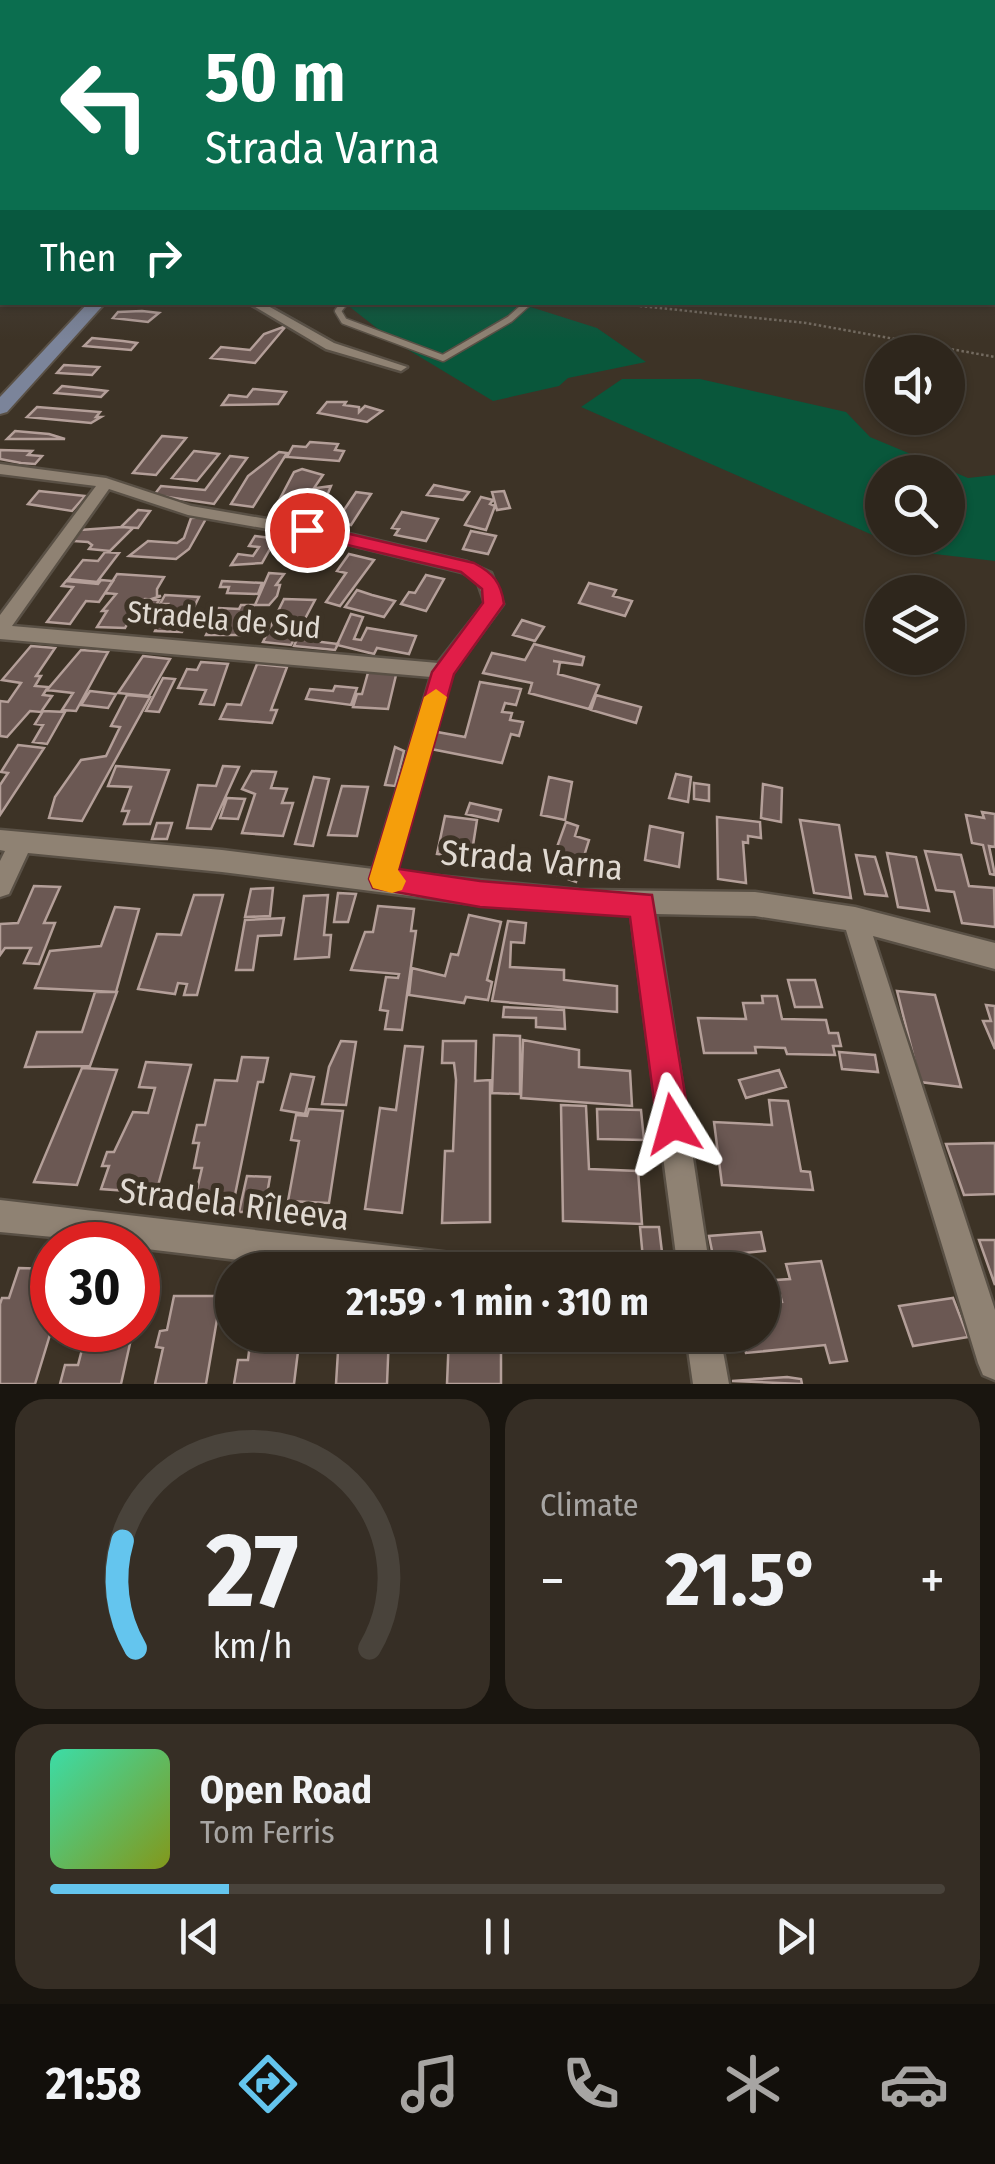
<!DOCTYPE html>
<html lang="en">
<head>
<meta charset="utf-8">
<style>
  body { margin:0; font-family:"Fira Sans Condensed",sans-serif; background:#362e25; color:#f1f3f6; height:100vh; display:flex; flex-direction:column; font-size:38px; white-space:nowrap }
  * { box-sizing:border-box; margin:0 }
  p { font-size:32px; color:#a7a5a3 }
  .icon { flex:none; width:55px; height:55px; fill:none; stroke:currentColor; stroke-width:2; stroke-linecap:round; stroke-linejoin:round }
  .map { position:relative; height:1384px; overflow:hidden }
  .details { display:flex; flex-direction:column; gap:15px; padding:15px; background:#19150f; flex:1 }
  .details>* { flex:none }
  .banner { position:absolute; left:0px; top:0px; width:995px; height:305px; box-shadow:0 2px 8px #0004,0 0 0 2px #49433b; background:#0b6e4f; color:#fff; overflow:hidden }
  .tools { position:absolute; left:865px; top:335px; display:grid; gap:20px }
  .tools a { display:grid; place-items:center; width:100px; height:100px; border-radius:50%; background:#2e261c; box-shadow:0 2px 8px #0004,0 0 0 2px #49433b; font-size:50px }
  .speed { position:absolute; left:30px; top:1222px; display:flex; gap:20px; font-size:50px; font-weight:700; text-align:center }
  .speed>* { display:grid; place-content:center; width:130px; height:130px; border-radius:50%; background:#2e261c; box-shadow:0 2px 8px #0004,0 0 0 2px #49433b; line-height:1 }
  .speed .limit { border:15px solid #d22; background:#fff; color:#111 }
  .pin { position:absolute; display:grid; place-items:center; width:85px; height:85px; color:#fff; margin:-42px; border:5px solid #fff; border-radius:50%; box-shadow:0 2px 10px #0007 }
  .me { position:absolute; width:110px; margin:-55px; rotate:352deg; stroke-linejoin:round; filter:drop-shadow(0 0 8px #0008) }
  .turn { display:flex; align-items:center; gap:35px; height:210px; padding:0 40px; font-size:45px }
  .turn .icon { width:130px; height:130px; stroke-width:2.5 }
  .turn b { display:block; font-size:70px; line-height:85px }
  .then { display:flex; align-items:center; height:95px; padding:0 40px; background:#0003; gap:20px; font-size:38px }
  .big { font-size:75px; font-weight:700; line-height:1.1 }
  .details .tile { flex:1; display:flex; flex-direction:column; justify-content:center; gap:15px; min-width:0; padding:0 35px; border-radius:30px; background:#362e25 }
  .details .dial { align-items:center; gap:0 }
  .dial svg { height:260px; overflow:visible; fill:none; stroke:#49433b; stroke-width:7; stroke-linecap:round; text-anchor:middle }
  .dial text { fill:#f1f3f6; stroke:none }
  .song { display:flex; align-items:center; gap:30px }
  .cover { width:120px; height:120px; border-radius:15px; background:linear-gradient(135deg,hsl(160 70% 55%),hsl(70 70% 35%)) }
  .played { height:10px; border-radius:5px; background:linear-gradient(90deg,#64c5ee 20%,#49433b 20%) }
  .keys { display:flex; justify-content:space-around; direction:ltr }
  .heat { display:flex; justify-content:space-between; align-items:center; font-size:55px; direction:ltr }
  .details .tiles { flex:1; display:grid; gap:15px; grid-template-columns:1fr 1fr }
  .tile:last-child { grid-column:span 2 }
  .trip { position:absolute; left:215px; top:1252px; width:565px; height:100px; border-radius:50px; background:#2e261c; box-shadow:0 2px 8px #0004,0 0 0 2px #49433b; font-weight:700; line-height:100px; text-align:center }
  .tab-bar { display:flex; height:160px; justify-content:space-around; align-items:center; background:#120f0b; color:#a7a5a3 }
  .tab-bar .icon { width:70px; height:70px }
  .tab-bar .selected { color:#64c5ee }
  .tab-bar b { font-size:45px; color:#f1f3f6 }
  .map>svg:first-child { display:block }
  .green { fill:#09573b; fill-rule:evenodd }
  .building { fill:#6b5853; stroke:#b49f99; stroke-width:2.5 }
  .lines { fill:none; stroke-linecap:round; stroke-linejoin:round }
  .lane-casing { stroke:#595045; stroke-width:9 }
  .street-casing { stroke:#595045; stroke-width:5 }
  .secondary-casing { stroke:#595045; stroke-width:4 }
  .path { stroke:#746b60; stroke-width:2.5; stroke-dasharray:2.5 2.5; stroke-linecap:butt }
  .lane { stroke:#8f8273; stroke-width:6 }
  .street { fill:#8f8273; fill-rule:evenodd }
  .secondary { fill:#7b849a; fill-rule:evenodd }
  .route { fill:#e11d48; stroke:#92132f; stroke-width:2.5 }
  .slow { fill:#f59e0b }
  .labels { text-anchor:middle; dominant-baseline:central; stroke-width:10; stroke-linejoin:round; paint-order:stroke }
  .street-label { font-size:30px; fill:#e1dad2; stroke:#3d3326 }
  .near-street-label { font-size:35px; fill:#e1dad2; stroke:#3d3326 }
</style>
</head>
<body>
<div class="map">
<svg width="995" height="1384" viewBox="0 0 995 1384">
  <rect width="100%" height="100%" fill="#3d3326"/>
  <path class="green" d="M354,302L518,303L597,328L646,362L568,378L559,386L493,401L392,340L346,304Z
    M622,379H700L846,412L870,437L968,478L995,475V561L909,551L581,407ZM882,472H948V538H882Z"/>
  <path class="building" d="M142,311L159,313L148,322L113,318L118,312Z
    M286,326L255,363L211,358L221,347L250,350L264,334Z
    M92,338L123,341L137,343L131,350L84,346Z
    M64,365L99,367L92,375L57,373Z
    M62,386L99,390L107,391L101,397L55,393Z
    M253,389L286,392L278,404L222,405L229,395L247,397Z
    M327,402H346L344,405L359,407V412L365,406L382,411L367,422L318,413Z
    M37,407L100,412L96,417H101L91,423L27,417Z
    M15,431L49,434L65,439H7Z
    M162,436L186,438L156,475L133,473Z
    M310,442L338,444L335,450L344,451L339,461L287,457L293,446L306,447Z
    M0,450L32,451L28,455L42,456L35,464L21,463L0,459Z
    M194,451L219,454L197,481L172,478Z
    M279,452L287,453L253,507L231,504L248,476Z
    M230,456L247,458L214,504L154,495L161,486L205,490Z
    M302,469L323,475L297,513L274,510L294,472Z
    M434,485L469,492L463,500L427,495Z
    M331,486L324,503L304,508L317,488Z
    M39,491L85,496L72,511L28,504Z
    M504,491L510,508L497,510L492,492Z
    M356,492L371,494L351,525L336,522Z
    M481,497L493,500L490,504L495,506L486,530L465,525Z
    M138,510L150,511L138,528L121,527Z
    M402,512L438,519L426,541L395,535L399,529L392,528Z
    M207,517L189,549L176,559L129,556L148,541L177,543L184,538L191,518Z
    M122,527L133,528L110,551L89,549L92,545L88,542L72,541L80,530Z
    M471,531L496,536L488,554L463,549Z
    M255,536L295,541L289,550L270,549L262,563L231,565L238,554L253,556L259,547L249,546Z
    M105,552L119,553L97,582L68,579L83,560L98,561Z
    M349,554L374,560L340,606L326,602L346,573L337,571Z
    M269,573L284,574L276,585H280L277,596L269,605H255Z
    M117,574L164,577L157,589V596H161L139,603L125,628L97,627L107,611H102L116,594L105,593Z
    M426,575L444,579L426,611L401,604L409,592L415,593Z
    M101,580L113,581L99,602L86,601L70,624L47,622L73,587L62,586L66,581L98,584Z
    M222,581L262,583L258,594L227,593L229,587H220Z
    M589,583L616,590L613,596L632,601L625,616L579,603Z
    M357,590L372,595L395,601L384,617L345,607Z
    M165,595L199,597L182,632L155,631L168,604H160Z
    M145,599L159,600L150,616L135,615Z
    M284,599L315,600L291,645L263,642Z
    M241,605H254L243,635H206L209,629H204L218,608L239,609Z
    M351,614L363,617L354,639L361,640L367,628L416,636L409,654L377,648L374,654L337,645Z
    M522,620L544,627L535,641L513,635Z
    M297,639L338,644L335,650L294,646Z
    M534,644L584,657L582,665L553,661L560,662L558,674L599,685L589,709L529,693L532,683L483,673L492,653L525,660Z
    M31,646L55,648L36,676H41L35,686L48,687L43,695L52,696L41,712L30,711L7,737L0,736V701L8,702L21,683L2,680Z
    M81,650L108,652L76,711L62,710L73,693L47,690Z
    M143,656L170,659L149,696L118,693Z
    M201,662L228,664L214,705L200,704L206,690L178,688L187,669L197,670Z
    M257,664L287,667L271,710H277L272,723L220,719L227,704L241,705Z
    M369,669L397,671L388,709L353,707L357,694H362Z
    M163,678L175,679L159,712L146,711Z
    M480,682L521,689L516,705L505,703L502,712L512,713L510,720L523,722L519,736L511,734L502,763L431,749L437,732L465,737Z
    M335,686L357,688L351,705L306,699L310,689L333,691Z
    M90,691L116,694L108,708L81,705Z
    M127,695L150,697L82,821L49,818L55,797L81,760L106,756L120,727L111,726Z
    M596,695L641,707L636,723L591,710Z
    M43,711L65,712L47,744L33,742L43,725L35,724Z
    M18,745L44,748L0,815V785L8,773L1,772Z
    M395,747L404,751L395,786L385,785Z
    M116,766L169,770L150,824H124L129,811H122L131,787L108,786Z
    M223,766L239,767L211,829L187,828L198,785L216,786Z
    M252,771L276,772L271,788L287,789L282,803H293L283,836L242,833L255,794L242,789Z
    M676,774L691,777L688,802L669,798Z
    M314,777L329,779L313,846L295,844Z
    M549,777L572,782L565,820L541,815Z
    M694,783L709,785V801L694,799Z
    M763,784L782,788L781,822L761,818Z
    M342,786L368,787L357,836L328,835Z
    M227,798L245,799L238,819L220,818Z
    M470,803L501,810L498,821L466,814Z
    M982,812L995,814V847L989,846L995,875L990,874L983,845L972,843L966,815L984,818Z
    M445,816L477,820L471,858L437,854Z
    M717,817L760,822L761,838L748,836V843L743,842L746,883L718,879Z
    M800,820L839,825L851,898L814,893Z
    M566,822L578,826L575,836L589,840L576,882L548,872Z
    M157,823H172L167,839H152Z
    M650,826L683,833L679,867L645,860Z
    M925,851L961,855L969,886L994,888L995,927L962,923L954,892L936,890Z
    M887,853L916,857L929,911L898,907Z
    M856,855L875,857L887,896L865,894Z
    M34,886L60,887L44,923H55L39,964L24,963L31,948H5L0,955V924L18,923Z
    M273,888L270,916L245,917L251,889Z
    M338,893L356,894L348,922H334Z
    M194,895H223L197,995H184L187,984L178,983L175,994L138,989L157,934L181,935Z
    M328,895L324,935H331L329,957L295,959L304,896Z
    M378,906L414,909L411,931H416L402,1030L385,1029L388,1011L380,1010L386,977L398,978L399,974L351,970L365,932H373Z
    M115,907L139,909L116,992L35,988L50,951L101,946Z
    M469,915L501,922L487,980L492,982L488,1000L466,997L464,1003L409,995L412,968L445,976L451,954L458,955Z
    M284,918L281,935L258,936L253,970H236L245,920Z
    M508,921L526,923L524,943L511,942L510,967L564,970V980L617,986V1012L492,1001Z
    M788,980H815L822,1007H795Z
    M897,991L935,995L961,1087L920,1082Z
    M95,992H117L90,1066L25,1067L37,1032H82Z
    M762,996H777L782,1019L826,1020L829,1033H838L841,1046H833L835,1055L787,1054L785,1048L755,1047L756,1053H704L698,1018L746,1019L743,1003H763Z
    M986,1005L995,1006V1049L983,1021H991Z
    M504,1007L564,1010L565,1029L536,1027V1018L503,1017Z
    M494,1035L520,1036V1094L492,1093Z
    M523,1040L579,1050V1067L630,1071L632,1106L521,1098Z
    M341,1041L356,1042L346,1105L322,1104L329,1067Z
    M443,1041H476L475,1081L490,1080V1222L442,1223L445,1151H453L456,1080L454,1063H442Z
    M405,1046L423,1047L402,1213L365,1209L380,1108L396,1110Z
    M839,1052L875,1055L878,1072L842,1069Z
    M242,1057L268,1058L263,1082H258L235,1195L196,1194L202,1168H194L199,1143H193L197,1125H205L215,1080L237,1081Z
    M146,1062L191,1065L156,1193L101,1189L109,1166H102L107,1152H114L133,1112L148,1113L155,1088L139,1087Z
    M82,1068L117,1070L77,1185L34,1182Z
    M779,1070L786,1087L746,1098L739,1080Z
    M291,1074L314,1077L305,1114L281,1110Z
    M769,1100L788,1101L801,1171L810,1172L813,1190L722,1185L714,1122L772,1125Z
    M561,1105L586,1106L589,1169L638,1171L642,1224L563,1221Z
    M309,1109L343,1111L329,1203L288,1201L299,1141L291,1140L296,1115L307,1116Z
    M597,1109L641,1110L644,1140L598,1139Z
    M995,1143V1194L964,1195L946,1144Z
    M247,1176L270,1177L264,1212H239Z
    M640,1227H659L664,1269H644Z
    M761,1232L765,1251L713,1256L709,1236Z
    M979,1240H995V1285Z
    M821,1261L847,1361L830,1363L825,1345L746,1353L742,1335H762V1304L782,1302L776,1280L790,1279L786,1264Z
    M19,1268L52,1269V1328L35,1384H0V1304L2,1298H9Z
    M174,1296H221L206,1384H155L163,1348L156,1347L160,1331L167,1330Z
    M953,1298L968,1337L913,1346L899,1306Z
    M87,1330H133L121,1384H60L65,1365H78Z
    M251,1335H300L294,1384H234L238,1360H248Z
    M339,1335H389L387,1384H336Z
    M449,1335H501V1384H447Z
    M787,1377L801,1379L802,1384L732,1381Z"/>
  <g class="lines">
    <g class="lane-casing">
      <path id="lane" d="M345,302L338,311L344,321L443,358L510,319L529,302"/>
    </g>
    <g class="street-casing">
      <path id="street" d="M247,302H261L334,343L407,367L401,371L326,349Z
        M0,464L106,478L191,506L336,531L467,562L491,573L503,604L452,673L396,872L579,890L755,892L855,907L995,943V969L873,936L995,1310V1380L983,1375L978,1363L846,930L755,916L656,914L710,1270H678L631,914L481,905L222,872L28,853L9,894L0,897V861L5,851L0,850V830L222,850L373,869L431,677L0,639V615L96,486L0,474ZM109,489L188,515L336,541L462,572L477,580L485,603L438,663L12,626Z
        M0,1200L459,1254L471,1258L475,1270H322L138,1248V1245L0,1232Z
        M686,1335H720L729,1384H693Z"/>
    </g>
    <g class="secondary-casing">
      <path id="secondary" d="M89,302H106L7,412L0,414V397Z"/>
    </g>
    <path class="path" d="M600,302L806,323L995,357"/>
    <use href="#lane" class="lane"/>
    <use href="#street" class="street"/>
    <use href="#secondary" class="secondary"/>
  </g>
  <linearGradient id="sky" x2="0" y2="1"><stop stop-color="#221c15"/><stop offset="0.43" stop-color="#515052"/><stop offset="1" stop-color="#515052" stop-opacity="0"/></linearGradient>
  <rect width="995" height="340" fill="url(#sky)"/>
  <path class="route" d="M307,524L474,563C493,573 501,582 504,604L454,674L399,869L480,881L652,895L690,1124L685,1136L673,1140L661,1136L657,1124L630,917L480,907L373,888L369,879L432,672L483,603L482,589L461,572L301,534L298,530Z"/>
  <path class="slow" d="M436,689L447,697L398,870L406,881L402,890L392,893L373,888L369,879L424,697Z"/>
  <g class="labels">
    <g class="street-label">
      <text transform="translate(224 620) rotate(5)">Stradela de Sud</text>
    </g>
    <g class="near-street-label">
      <text transform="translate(532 860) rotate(5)">Strada Varna</text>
      <text transform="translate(234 1204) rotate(7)">Stradela Rîleeva</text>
    </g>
  </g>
</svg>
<div class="tools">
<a><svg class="icon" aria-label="sound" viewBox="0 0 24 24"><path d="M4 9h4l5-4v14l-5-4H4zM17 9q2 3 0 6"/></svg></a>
<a><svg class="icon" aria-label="search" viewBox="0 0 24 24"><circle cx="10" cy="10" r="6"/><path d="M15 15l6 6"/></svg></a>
<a><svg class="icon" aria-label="layers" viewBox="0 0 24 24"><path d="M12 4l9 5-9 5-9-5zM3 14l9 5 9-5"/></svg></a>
</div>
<div class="speed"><div class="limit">30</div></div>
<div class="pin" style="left:307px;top:530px;background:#d93025"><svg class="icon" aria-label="arrive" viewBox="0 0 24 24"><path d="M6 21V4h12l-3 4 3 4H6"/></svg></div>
<svg class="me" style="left:673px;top:1124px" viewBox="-20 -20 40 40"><path d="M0-17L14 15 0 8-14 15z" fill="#e11d48" stroke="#fff" stroke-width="4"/></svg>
<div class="trip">21:59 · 1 min · 310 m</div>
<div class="banner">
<div class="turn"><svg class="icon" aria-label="left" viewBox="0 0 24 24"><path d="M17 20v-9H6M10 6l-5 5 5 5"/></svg><div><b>50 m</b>Strada Varna</div></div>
<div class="then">Then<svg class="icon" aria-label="right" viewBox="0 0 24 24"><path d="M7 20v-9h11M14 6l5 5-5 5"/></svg></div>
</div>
</div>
<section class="details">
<div class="tiles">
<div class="tile dial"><svg viewBox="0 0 100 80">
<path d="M14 69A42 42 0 1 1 86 69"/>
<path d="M14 69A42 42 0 0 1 10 36" stroke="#64c5ee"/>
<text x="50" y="56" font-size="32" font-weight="700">27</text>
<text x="50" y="72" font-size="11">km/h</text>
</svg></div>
<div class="tile"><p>Climate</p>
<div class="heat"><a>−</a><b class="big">21.5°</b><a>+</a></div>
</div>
<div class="tile">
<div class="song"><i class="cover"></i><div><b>Open Road</b><p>Tom Ferris</p></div></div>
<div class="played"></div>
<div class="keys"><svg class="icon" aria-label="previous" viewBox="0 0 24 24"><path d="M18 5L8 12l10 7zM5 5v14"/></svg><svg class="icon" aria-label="pause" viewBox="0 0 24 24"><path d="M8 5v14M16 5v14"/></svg><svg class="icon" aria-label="next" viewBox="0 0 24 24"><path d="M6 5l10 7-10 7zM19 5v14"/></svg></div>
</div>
</div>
</section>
<nav class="tab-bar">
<b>21:58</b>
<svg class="icon selected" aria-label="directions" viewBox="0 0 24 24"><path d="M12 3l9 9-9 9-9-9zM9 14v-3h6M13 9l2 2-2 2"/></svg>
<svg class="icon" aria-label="music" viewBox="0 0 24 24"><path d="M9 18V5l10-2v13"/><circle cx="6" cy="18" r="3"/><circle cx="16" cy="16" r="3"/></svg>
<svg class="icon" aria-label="phone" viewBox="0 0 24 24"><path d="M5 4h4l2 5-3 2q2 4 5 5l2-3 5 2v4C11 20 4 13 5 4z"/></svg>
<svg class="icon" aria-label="climate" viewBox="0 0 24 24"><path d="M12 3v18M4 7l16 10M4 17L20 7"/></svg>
<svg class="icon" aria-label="car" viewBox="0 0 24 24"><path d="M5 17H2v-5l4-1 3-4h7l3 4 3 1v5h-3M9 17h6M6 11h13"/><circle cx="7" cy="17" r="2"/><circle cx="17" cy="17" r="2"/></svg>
</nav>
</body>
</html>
